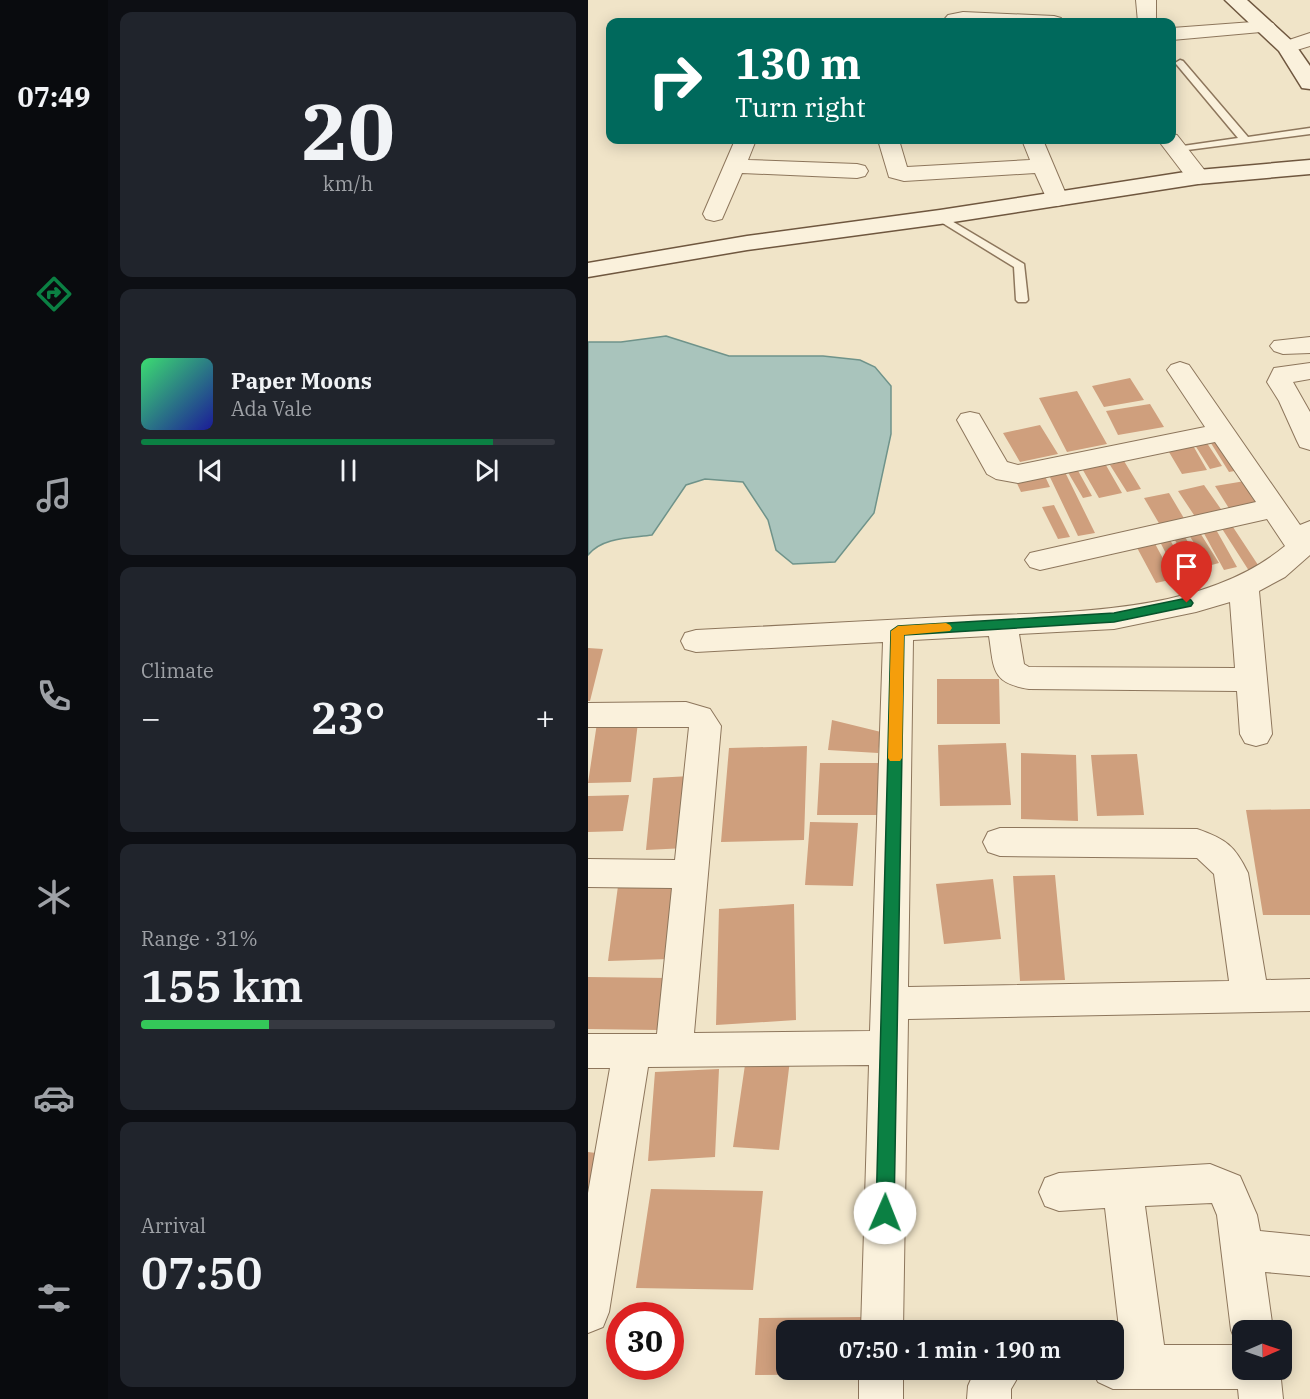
<!DOCTYPE html>
<html lang="en">
<head>
<meta charset="utf-8">
<style>
  body { margin:0; font-family:"IBM Plex Serif",serif; background:#20242c; color:#f1f3f6; height:100vh; display:flex; flex-direction:column; font-size:22px; white-space:nowrap }
  * { box-sizing:border-box; margin:0 }
  p { font-size:20px; color:#9ea1a6 }
  .icon { flex:none; width:33px; height:33px; fill:none; stroke:currentColor; stroke-width:2; stroke-linecap:round; stroke-linejoin:round }
  .map { position:relative; flex:1; overflow:hidden }
  .details { display:flex; flex-direction:column; gap:12px; padding:12px; background:#0d0f14; width:480px }
  .details>* { flex:none }
  .top-card { position:absolute; left:18px; top:18px; width:570px; height:126px; border-radius:12px; box-shadow:0 3px 15px #0003; background:#00695c; color:#fff; overflow:hidden }
  .needle { width:39px; rotate:88deg }
  .controls { position:absolute; left:644px; top:1320px; display:grid; gap:12px }
  .controls a { display:grid; place-items:center; width:60px; height:60px; border-radius:12px; background:#171b24; box-shadow:0 3px 15px #0003; font-size:30px }
  .speed { position:absolute; left:18px; top:1302px; display:flex; gap:12px; font-size:30px; font-weight:700; text-align:center }
  .speed>* { display:grid; place-content:center; width:78px; height:78px; border-radius:50%; background:#171b24; box-shadow:0 3px 15px #0003; line-height:1 }
  .speed .limit { border:9px solid #d22; background:#fff; color:#111 }
  .pin { position:absolute; display:grid; place-items:center; width:51px; height:51px; color:#fff; margin:-62px -26px; border-radius:50% 50% 50% 0; rotate:-45deg; box-shadow:0 0 6px #0007 }
  .pin .icon { rotate:45deg }
  .me { position:absolute; width:66px; margin:-33px; rotate:1deg; stroke-linejoin:round; filter:drop-shadow(0 0 4px #0008) }
  .turn { display:flex; align-items:center; gap:21px; height:126px; padding:0 30px; font-size:27px }
  .turn .icon { width:78px; height:78px; stroke-width:2.5 }
  .turn b { display:block; font-size:42px; line-height:51px }
  .big { font-size:45px; font-weight:600; line-height:1.1 }
  .details .tile { flex:1; display:flex; flex-direction:column; justify-content:center; gap:9px; min-width:0; padding:0 21px; border-radius:12px; background:#20242c }
  .details .dial { align-items:center; gap:0 }
  .dial b { font-size:78px; line-height:1 }
  .song { display:flex; align-items:center; gap:18px }
  .cover { width:72px; height:72px; border-radius:9px; background:linear-gradient(135deg,hsl(140 70% 55%),hsl(240 70% 35%)) }
  .played { height:6px; border-radius:3px; background:linear-gradient(90deg,#0b8043 85%,#363941 85%) }
  .keys { display:flex; justify-content:space-around; direction:ltr }
  .heat { display:flex; justify-content:space-between; align-items:center; font-size:33px; direction:ltr }
  .charge { height:9px; border-radius:4px; background:linear-gradient(90deg,#34c759 31%,#363941 0) }
  .trip { position:absolute; left:188px; top:1320px; width:348px; height:60px; border-radius:12px; background:#171b24; box-shadow:0 3px 15px #0003; font-weight:600; line-height:60px; text-align:center }
  main { display:flex; flex:1; min-height:0 }
  .menu { display:flex; flex-direction:column; width:108px; justify-content:space-around; align-items:center; background:#090b0e; color:#9ea1a6 }
  .menu .icon { width:42px; height:42px }
  .menu .active { color:#0b8043 }
  .menu b { font-size:27px; color:#f1f3f6 }
  .map>svg:first-child { display:block }
  .water { fill:#a9c4bc; stroke:#6f938a; stroke-width:1.5 }
  .building { fill:#cf9f7d }
  .lines { fill:none; stroke-linecap:round; stroke-linejoin:round }
  .lane-casing { stroke:#8d765c; stroke-width:3 }
  .street-casing { stroke:#8d765c; stroke-width:2 }
  .secondary-casing { stroke:#6f573f; stroke-width:3 }
  .lane { fill:#faf1dc; fill-rule:evenodd }
  .street { fill:#faf1dc; fill-rule:evenodd }
  .secondary { fill:#faf1dc; fill-rule:evenodd }
  .route { fill:#0b8043; stroke:#07532c; stroke-width:1.5 }
  .slow { fill:#f59e0b }
</style>
</head>
<body>
<main>
<nav class="menu">
<b>07:49</b>
<svg class="icon active" aria-label="directions" viewBox="0 0 24 24"><path d="M12 3l9 9-9 9-9-9zM9 14v-3h6M13 9l2 2-2 2"/></svg>
<svg class="icon" aria-label="music" viewBox="0 0 24 24"><path d="M9 18V5l10-2v13"/><circle cx="6" cy="18" r="3"/><circle cx="16" cy="16" r="3"/></svg>
<svg class="icon" aria-label="phone" viewBox="0 0 24 24"><path d="M5 4h4l2 5-3 2q2 4 5 5l2-3 5 2v4C11 20 4 13 5 4z"/></svg>
<svg class="icon" aria-label="climate" viewBox="0 0 24 24"><path d="M12 3v18M4 7l16 10M4 17L20 7"/></svg>
<svg class="icon" aria-label="car" viewBox="0 0 24 24"><path d="M5 17H2v-5l4-1 3-4h7l3 4 3 1v5h-3M9 17h6M6 11h13"/><circle cx="7" cy="17" r="2"/><circle cx="17" cy="17" r="2"/></svg>
<svg class="icon" aria-label="filters" viewBox="0 0 24 24"><path d="M4 7h16M4 17h16"/><circle cx="9" cy="7" r="2"/><circle cx="15" cy="17" r="2"/></svg>
</nav>
<section class="details">
<div class="tile dial"><b>20</b><p>km/h</p></div>
<div class="tile">
<div class="song"><i class="cover"></i><div><b>Paper Moons</b><p>Ada Vale</p></div></div>
<div class="played"></div>
<div class="keys"><svg class="icon" aria-label="previous" viewBox="0 0 24 24"><path d="M18 5L8 12l10 7zM5 5v14"/></svg><svg class="icon" aria-label="pause" viewBox="0 0 24 24"><path d="M8 5v14M16 5v14"/></svg><svg class="icon" aria-label="next" viewBox="0 0 24 24"><path d="M6 5l10 7-10 7zM19 5v14"/></svg></div>
</div>
<div class="tile"><p>Climate</p>
<div class="heat"><a>−</a><b class="big">23°</b><a>+</a></div>
</div>
<div class="tile"><p>Range · 31%</p><b class="big">155 km</b><div class="charge"></div></div>
<div class="tile"><p>Arrival</p><b class="big">07:50</b></div>
</section>
<div class="map">
<svg width="722" height="1399" viewBox="0 0 722 1399">
  <rect width="100%" height="100%" fill="#f0e4c8"/>
  <path class="water" d="M78,336L141,356H235L272,360L287,367L303,386V434L286,513L247,562L205,564L188,550L180,520L155,482L117,479L98,485L64,535C43,538 14,537 0,555V342H33Z"/>
  <path class="building" d="M542,378L556,400L516,407L504,386Z
    M489,391L519,444L479,452L451,398Z
    M562,404L576,427L530,435L518,411Z
    M452,425L470,454L432,462L415,433Z
    M632,438L652,470L641,472L621,440Z
    M617,440L634,466L622,469L605,442Z
    M603,442L619,470L594,474L578,447Z
    M515,460L534,493L511,498L492,465Z
    M536,461L553,489L539,492L522,465Z
    M488,467L504,496L495,498L478,469Z
    M476,470L507,533L490,536L460,473Z
    M455,472L462,487L433,492L426,477Z
    M657,481L671,505L642,510L627,486Z
    M616,485L635,512L608,518L590,491Z
    M581,493L597,520L572,525L556,498Z
    M466,505L482,537L470,539L454,507Z
    M631,524H643L674,571L663,574Z
    M626,526L649,567L636,570L613,528Z
    M609,528L631,563L620,566L598,530Z
    M594,532L615,567L604,570L584,535Z
    M579,534L600,573L589,575L569,536Z
    M565,540L586,579L568,583L547,544Z
    M0,648L15,649L2,701H0Z
    M349,679H411L412,724H349Z
    M244,720L293,732L290,753L240,750Z
    M50,722L43,782L0,783L9,723Z
    M418,743L423,805L352,806L350,745Z
    M219,746L216,840L133,842L141,748Z
    M433,753L488,755L490,821L433,819Z
    M549,754L556,815L509,816L503,755Z
    M232,763H293L291,815H229Z
    M103,776L98,848L58,850L65,778Z
    M41,795L35,831L0,832V796Z
    M722,809V915H675L658,810Z
    M222,822L270,823L265,886L217,885Z
    M467,875L477,980L432,981L425,876Z
    M405,879L413,939L356,944L348,884Z
    M89,885L81,959L20,961L30,886Z
    M206,904L208,1020L128,1025L131,909Z
    M0,977L80,978L71,1030L0,1029Z
    M158,1058L202,1060L191,1150L145,1147Z
    M131,1069L127,1157L60,1161L67,1072Z
    M0,1152L8,1153L1,1188H0Z
    M63,1189L175,1191L165,1290L48,1288Z
    M278,1317V1330H198V1370H277V1374L167,1375L171,1318Z"/>
  <g class="lines">
    <g class="lane-casing">
      <path id="lane" d="M592,60L595,61L660,137L722,128V134L584,152V148L588,147L650,138L589,65L587,63Z
        M352,214L436,264L440,300L438,302H430L428,300L426,267L348,219V215Z"/>
    </g>
    <g class="street-casing">
      <path id="street" d="M548,0H568V22H550Z
        M375,12L466,16L473,18L476,22H354L360,15Z
        M678,21L685,23L688,27L685,31L584,40V28Z
        M722,33V46L699,53L692,51L689,47L692,43Z
        M584,134L589,135L618,172L621,177L618,182L610,184L602,182L570,140H584Z
        M147,140H168L160,160L269,164L277,166L280,171L277,176L269,178L154,173L134,219L126,221L118,219L115,214Z
        M290,140H311L319,167L442,160L434,140H455L480,199L477,204L469,206L461,204L447,173L316,181L301,177Z
        M722,337V353L695,354L686,351L682,346L686,341Z
        M592,362L601,365L712,525L722,521V555L697,577L671,591L684,734L679,743L668,746L657,743L652,734L649,691L441,689C403,683 406,669 401,636L325,640L320,987L641,981L626,874L609,858L412,856L400,852L395,842L400,832L412,828L609,829C638,839 647,846 660,873L678,980L722,979V1011L320,1019L315,1330H273L281,1065L60,1067L21,1312L15,1327L0,1333V1193L22,1068H0V1034H69L84,888L0,887V859L87,860L101,727H0V703L98,702L122,709L133,726L106,1033L282,1031L295,642L108,652L97,649L93,641L97,633L108,630C191,626 274,621 357,617C466,611 609,619 697,546L679,519L452,570L442,567L437,560L442,553L668,502L627,442L430,483L408,479L399,474L369,420L373,414L382,412L391,414L419,462L430,465L617,427L579,370L583,365ZM642,602L647,668L441,667L436,664L431,634L526,629L608,612Z
        M722,363V379L705,382L722,412V450L712,447L709,441L691,401L679,382L686,368Z
        M622,1164L652,1176L669,1215L672,1231L722,1236V1276L677,1272L685,1330H654V1370H692L695,1399H651L650,1389H525L510,1382L504,1370H525V1345H533L517,1208L471,1211L457,1206L451,1192L457,1178L471,1173ZM624,1203L629,1215L643,1330L649,1345H576L557,1206Z
        M271,1370H315V1399H271Z
        M387,1370H434L423,1389V1399H379L380,1386Z"/>
    </g>
    <g class="secondary-casing">
      <path id="secondary" d="M637,0H659L706,43L722,66V89L714,88L691,51Z
        M722,160V174L610,184L352,224L159,250L0,277V263L159,236L352,210L610,170Z"/>
    </g>
    <use href="#lane" class="lane"/>
    <use href="#street" class="street"/>
    <use href="#secondary" class="secondary"/>
  </g>
  <path class="route" d="M599,598L603,600L605,603L603,606L526,622L316,635L306,1213L303,1219L297,1221L291,1219L288,1213L303,631L310,626L526,613Z"/>
  <path class="slow" d="M358,623L362,625L364,628L362,631L316,635L314,758L312,761H302L300,758L303,631L310,626Z"/>
</svg>
<div class="controls">
<a><svg class="needle" viewBox="-14 -14 28 28"><path d="M0-13l5 13h-10z" fill="#e53935"/><path d="M0 13l5-13h-10z" fill="#9ea1a6"/></svg></a>
</div>
<div class="speed"><div class="limit">30</div></div>
<div class="pin" style="left:599px;top:603px;background:#d93025"><svg class="icon" aria-label="arrive" viewBox="0 0 24 24"><path d="M6 21V4h12l-3 4 3 4H6"/></svg></div>
<svg class="me" style="left:297px;top:1213px" viewBox="-20 -20 40 40"><circle r="19" fill="#fff"/><path d="M0-13L10 11 0 6-10 11z" fill="#0b8043"/></svg>
<div class="trip">07:50 · 1 min · 190 m</div>
<div class="top-card">
<div class="turn"><svg class="icon" aria-label="right" viewBox="0 0 24 24"><path d="M7 20v-9h11M14 6l5 5-5 5"/></svg><div><b>130 m</b>Turn right</div></div>
</div>
</div>
</main>
</body>
</html>
